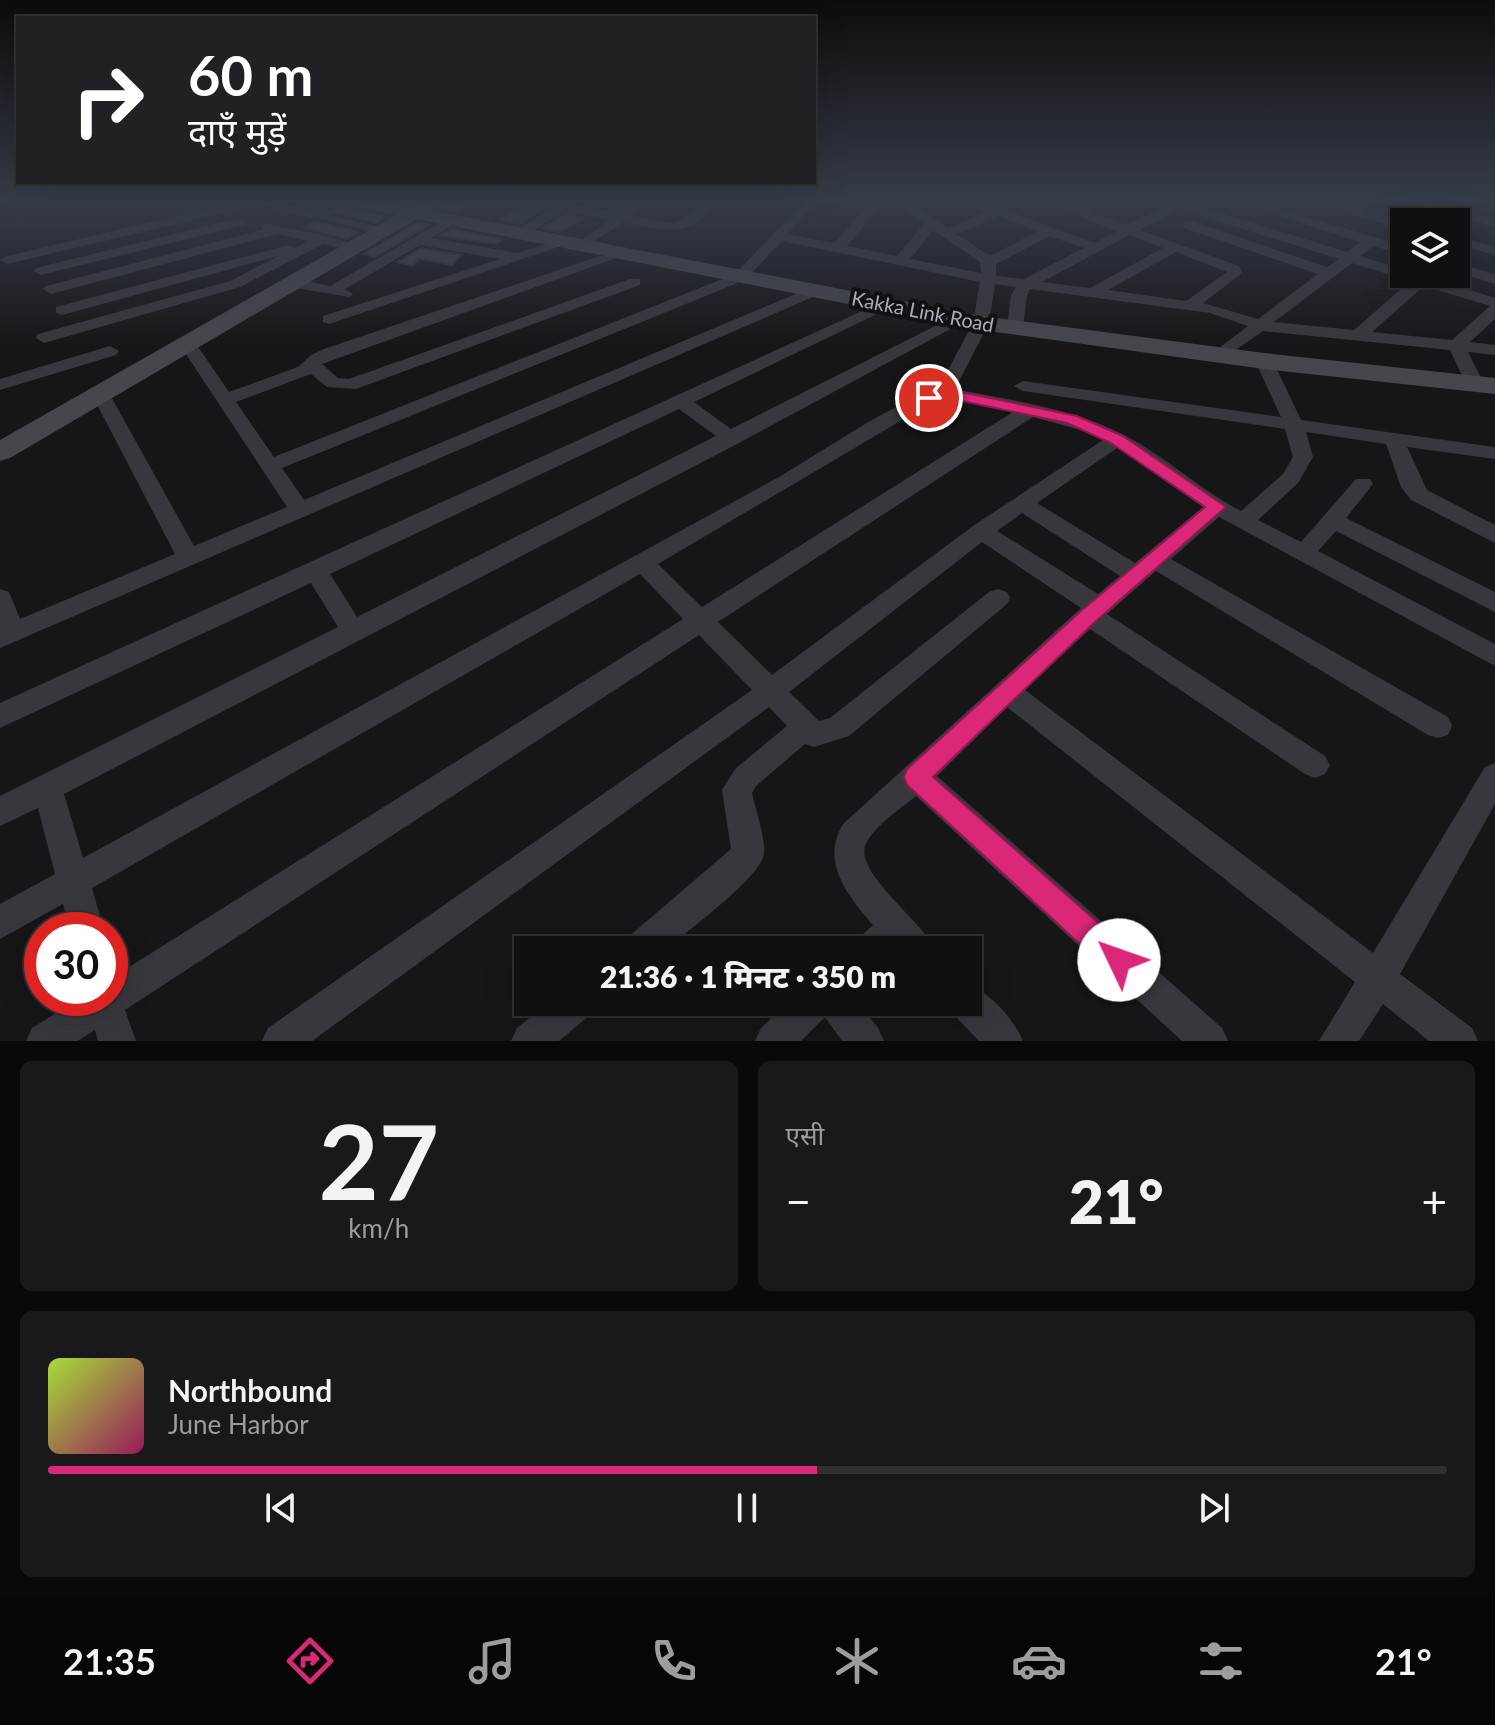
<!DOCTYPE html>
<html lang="hi">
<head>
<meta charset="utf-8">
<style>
  body { margin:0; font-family:Lato,"Noto Sans Devanagari",sans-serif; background:#19191b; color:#f1f3f6; height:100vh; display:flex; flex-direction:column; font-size:30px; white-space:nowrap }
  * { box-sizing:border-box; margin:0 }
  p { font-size:26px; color:#9c9d9f }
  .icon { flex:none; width:44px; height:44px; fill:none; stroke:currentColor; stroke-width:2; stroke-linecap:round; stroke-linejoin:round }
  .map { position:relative; height:1041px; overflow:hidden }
  .drawer { display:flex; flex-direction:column; gap:20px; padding:20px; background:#09090a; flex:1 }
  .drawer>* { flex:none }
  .top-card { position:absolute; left:16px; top:16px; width:800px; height:168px; border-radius:0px; box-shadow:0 8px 32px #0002,0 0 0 2px #303032; background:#202124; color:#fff; overflow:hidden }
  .buttons { position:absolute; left:1390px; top:208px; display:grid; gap:16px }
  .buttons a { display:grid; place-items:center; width:80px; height:80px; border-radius:0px; background:#101012; box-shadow:0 8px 32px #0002,0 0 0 2px #303032; font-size:40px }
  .speed { position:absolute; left:24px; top:912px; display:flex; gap:16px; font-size:40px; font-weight:700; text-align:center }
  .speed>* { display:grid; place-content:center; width:104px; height:104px; border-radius:50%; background:#101012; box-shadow:0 8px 32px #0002,0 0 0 2px #303032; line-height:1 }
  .speed .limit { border:12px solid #d22; background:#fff; color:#111 }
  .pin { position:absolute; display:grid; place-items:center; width:68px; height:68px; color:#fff; margin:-34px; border:4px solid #fff; border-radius:50%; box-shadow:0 2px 8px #0007 }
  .me { position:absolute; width:88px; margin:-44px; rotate:312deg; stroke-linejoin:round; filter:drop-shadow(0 0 6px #0008) }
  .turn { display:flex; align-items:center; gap:28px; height:168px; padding:0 40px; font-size:36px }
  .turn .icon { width:104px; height:104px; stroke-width:2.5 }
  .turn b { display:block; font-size:56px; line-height:68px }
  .big { font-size:60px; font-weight:800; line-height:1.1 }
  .drawer .card { flex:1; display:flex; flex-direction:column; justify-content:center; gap:12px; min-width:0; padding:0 28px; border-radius:12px; background:#19191b }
  .drawer .dial { align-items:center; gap:0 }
  .dial b { font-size:104px; line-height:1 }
  .song { display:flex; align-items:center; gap:24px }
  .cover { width:96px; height:96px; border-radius:12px; background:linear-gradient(135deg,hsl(80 70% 55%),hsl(330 70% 35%)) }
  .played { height:8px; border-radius:4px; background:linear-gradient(90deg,#db2777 55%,#303032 55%) }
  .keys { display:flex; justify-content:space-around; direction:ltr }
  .heat { display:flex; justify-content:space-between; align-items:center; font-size:44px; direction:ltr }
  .drawer .tiles { flex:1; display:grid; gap:20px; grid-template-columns:1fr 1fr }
  .card:last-child { grid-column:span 2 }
  .trip { position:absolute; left:514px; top:936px; width:468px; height:80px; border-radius:0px; background:#101012; box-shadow:0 8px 32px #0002,0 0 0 2px #303032; font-weight:800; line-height:80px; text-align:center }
  .tabs { display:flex; height:128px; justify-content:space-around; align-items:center; background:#060607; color:#9c9d9f }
  .tabs .icon { width:56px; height:56px }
  .tabs .on { color:#db2777 }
  .tabs b { font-size:36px; color:#f1f3f6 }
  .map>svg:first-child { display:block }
  .building { fill:#404145; stroke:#303034; stroke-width:2 }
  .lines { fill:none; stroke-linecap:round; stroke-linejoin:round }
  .street { fill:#37383d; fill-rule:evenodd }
  .secondary { fill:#45474d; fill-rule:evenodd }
  .route { fill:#db2777; stroke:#8e194d; stroke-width:2 }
  .labels { text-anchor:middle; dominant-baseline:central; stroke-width:8; stroke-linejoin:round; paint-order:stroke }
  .far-street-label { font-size:20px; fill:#a8adb8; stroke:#111113 }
</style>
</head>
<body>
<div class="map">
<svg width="1495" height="1041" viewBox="0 0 1495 1041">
  <rect width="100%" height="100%" fill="#161618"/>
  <path class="building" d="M432,201H476L459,212L433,208Z
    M522,204L544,209L521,224L499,220Z
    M341,205L348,208L388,216L376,223L330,212Z
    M566,214L586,218L559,232L542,228Z
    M315,221L360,232L347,239L303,228Z
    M418,222L430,225L375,257L363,254Z
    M452,229L503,239L497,244L440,236Z
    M421,248L462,255L452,265L419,259L413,266L397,262Z"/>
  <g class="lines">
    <path class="street" d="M240,201H273L391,230L384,234L256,205L7,264L0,260L7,256Z
      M528,201H575L574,205L619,213L636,201H650L632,216L674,224L707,201H721C685,240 670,231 623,222L585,248L578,244L580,241L610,220L565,211L524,236L519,235V229L551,208Z
      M805,201H818L788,234L834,243L872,201H885L847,246L897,256L924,224L892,201H906L948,228L987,212L964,201H982L1094,243L1117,231L1042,201H1060L1079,208L1095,201H1112L1091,212L1128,225L1168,204L1165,201H1183L1347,252L1360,242L1233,201H1252L1404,246V255L1373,246L1360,256L1404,270V274H1418L1495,298V319L1470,342L1495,345V355L1468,352L1484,384L1475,389L1466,384L1450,350L1263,331L1221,360L1212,355L1215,351L1248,326L1210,313L1030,289L1027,295L1023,328L1015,333L1007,328L1011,295L1016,287L995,284L989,323L955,389C1010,400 1071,408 1122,434C1164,455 1199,489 1241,511L1283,474L1293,457L1285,429L1023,391L1014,386L1023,381L1281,417L1255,361L1264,356L1273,361L1301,420L1495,447V459L1407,447L1427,490L1495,525V543L1411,500L1401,487L1386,444L1306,432L1313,457L1298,483L1258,520L1301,542L1356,479H1370L1373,484L1346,518L1495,592V612L1336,531L1318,551L1495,644V666L1219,517L1171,559L1448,717L1452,726L1448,735L1438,738L1428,735L1156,571L1107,614L1325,756L1330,765L1325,774L1315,778L1305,774L1090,629L1025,690L1373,953L1485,767L1495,763V804L1400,974L1472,1028L1478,1041H1429L1383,1004L1359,1041H1319L1355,982L1007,707L937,776L1222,1028L1228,1041H1182L916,796C900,809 875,825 866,844C852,871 926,925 936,950H854L859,938L873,925C848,896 820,862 843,824L1081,608L982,542L789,692L819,721L830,718L989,592L998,589L1007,592L1010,598L1007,604L849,736L814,747L805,744L756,786L752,793C755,808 766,839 764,854C761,877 685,933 665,950H622L627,938L731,849L722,790L736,768L787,726L769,707L312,1041H262L268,1028L752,690L699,635L125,1010L136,1041H98L95,1030L78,1041H26L32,1028L80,998H110V979L683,619L640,574L92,888L104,930H70L63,904L0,939V904L55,874L38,808L0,826V796L338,627L311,583L0,728V703L882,302H894L896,305L694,402L731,429L953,317L959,315L967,320L739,443L64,794L83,858L779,477L870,421L941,383L973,323L980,282L782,241L745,280L282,468L304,500L810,288H820V294L0,648V589L9,592L20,619L175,554L91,393L94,389H106L109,393L194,546L287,507L178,342L180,338H192L229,392L298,367L311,355L324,349L618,250H628L630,253L322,364L338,378L349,379L630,279H640V285L356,389L327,387L311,374L236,402L274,457L735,274ZM1180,209L1339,259L1327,267L1194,222H1184V228L1318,274L1258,319L1203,303L1242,273L1239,266L1140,230ZM999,216L1038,231L990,256L957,234ZM933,230L980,262L981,273L910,259ZM1129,235L1163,248L1090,288L1042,282ZM1050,236L1084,248L1024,279L996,276V264ZM1176,252L1227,272L1186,301L1108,290ZM1352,263L1410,281L1354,330L1274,322ZM1424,286L1490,306L1452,340L1372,332ZM941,397L1013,412L702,607L658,564ZM679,409L716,436L357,617L330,574ZM1033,417L1084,431L1103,440L973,526L772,675L718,622ZM1117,448L1203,507L1135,563L1037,503ZM1022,513L1120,576L1098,594L997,531Z
      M1408,201H1428L1495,219V227Z
      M1348,205L1353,206L1408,222H1404V229L1343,212L1342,209Z
      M453,215L458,216V222L431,238L517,253L569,237L576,241L329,324L323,322V316L500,259L420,245L345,289L353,294L350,297L295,288L287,283L295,278L330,286Z
      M239,218L246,222L244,225L41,275L34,271L36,268Z
      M267,224L323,235L363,247L356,251L323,244L240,287L44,343L36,338L38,334L230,281L278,256L62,315L56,313V307L289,245L295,248L308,241L278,234L51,294L43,289L46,286L262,230V225Z
      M1456,236L1495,247V255L1456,244Z
      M1456,263L1495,274V284L1456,272Z
      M110,346L119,351L116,355L0,390V379Z
      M968,984C990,993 1014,1019 1023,1041H979L954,1015L949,1002H968Z
      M549,1002H595L590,1015L559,1041H511L517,1028Z
      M789,1002H858L878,1028L884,1041H842L825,1017L801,1041H755L761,1028Z"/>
    <path class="secondary" d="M347,201H384L411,206L423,201L430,203V210L981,316L1264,353L1495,378V394L1264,369L981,330L417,219L10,458L0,461V440L396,215L349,205Z"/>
  </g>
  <linearGradient id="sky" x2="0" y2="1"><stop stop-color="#0c0c0d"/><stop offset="0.58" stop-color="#363c48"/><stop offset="1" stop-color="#363c48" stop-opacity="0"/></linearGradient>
  <rect width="1495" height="347" fill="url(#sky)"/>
  <path class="route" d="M941,388L1077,416L1123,436L1226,507L1096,621L933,777L1129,950L1133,960L1129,970L1119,974L1108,970L907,785L904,777L907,769L1082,610L1205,507L1111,443L1067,423L943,397L929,402L921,398Z"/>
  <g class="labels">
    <g class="far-street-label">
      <text transform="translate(923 311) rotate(11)">Kakka Link Road</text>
    </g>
  </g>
</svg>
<div class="buttons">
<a><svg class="icon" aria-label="layers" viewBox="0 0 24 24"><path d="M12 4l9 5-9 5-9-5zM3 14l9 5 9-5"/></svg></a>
</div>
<div class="speed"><div class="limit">30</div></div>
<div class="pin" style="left:929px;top:398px;background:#d93025"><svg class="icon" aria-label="arrive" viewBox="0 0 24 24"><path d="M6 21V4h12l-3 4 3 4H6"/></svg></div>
<svg class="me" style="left:1119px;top:960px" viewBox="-20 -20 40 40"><circle r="19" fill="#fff"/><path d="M0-13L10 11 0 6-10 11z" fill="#db2777"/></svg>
<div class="trip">21:36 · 1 मिनट · 350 m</div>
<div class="top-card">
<div class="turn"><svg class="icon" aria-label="right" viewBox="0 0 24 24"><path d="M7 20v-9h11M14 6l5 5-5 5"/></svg><div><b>60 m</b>दाएँ मुड़ें</div></div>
</div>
</div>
<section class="drawer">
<div class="tiles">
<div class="card dial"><b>27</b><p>km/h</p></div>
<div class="card"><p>एसी</p>
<div class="heat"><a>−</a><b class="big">21°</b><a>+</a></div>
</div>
<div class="card">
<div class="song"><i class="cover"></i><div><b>Northbound</b><p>June Harbor</p></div></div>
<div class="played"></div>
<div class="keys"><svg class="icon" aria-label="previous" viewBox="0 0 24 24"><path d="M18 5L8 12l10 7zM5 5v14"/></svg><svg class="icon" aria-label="pause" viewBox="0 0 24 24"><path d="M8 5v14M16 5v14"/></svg><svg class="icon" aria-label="next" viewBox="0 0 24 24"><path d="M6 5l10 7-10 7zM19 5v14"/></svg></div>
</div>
</div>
</section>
<nav class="tabs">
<b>21:35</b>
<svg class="icon on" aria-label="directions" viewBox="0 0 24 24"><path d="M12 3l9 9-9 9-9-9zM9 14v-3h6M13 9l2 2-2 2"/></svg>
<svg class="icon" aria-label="music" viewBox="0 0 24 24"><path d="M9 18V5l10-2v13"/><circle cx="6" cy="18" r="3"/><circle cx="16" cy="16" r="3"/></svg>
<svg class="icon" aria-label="phone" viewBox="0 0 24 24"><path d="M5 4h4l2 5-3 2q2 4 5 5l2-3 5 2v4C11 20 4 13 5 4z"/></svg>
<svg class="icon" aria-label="climate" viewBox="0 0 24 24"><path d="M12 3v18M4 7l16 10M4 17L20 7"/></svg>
<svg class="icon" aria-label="car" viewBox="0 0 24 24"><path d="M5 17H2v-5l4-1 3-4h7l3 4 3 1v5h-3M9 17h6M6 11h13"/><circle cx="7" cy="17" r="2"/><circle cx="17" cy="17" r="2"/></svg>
<svg class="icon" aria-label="filters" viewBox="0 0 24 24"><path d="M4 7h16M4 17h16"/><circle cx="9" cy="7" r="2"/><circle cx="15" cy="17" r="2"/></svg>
<b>21°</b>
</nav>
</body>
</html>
